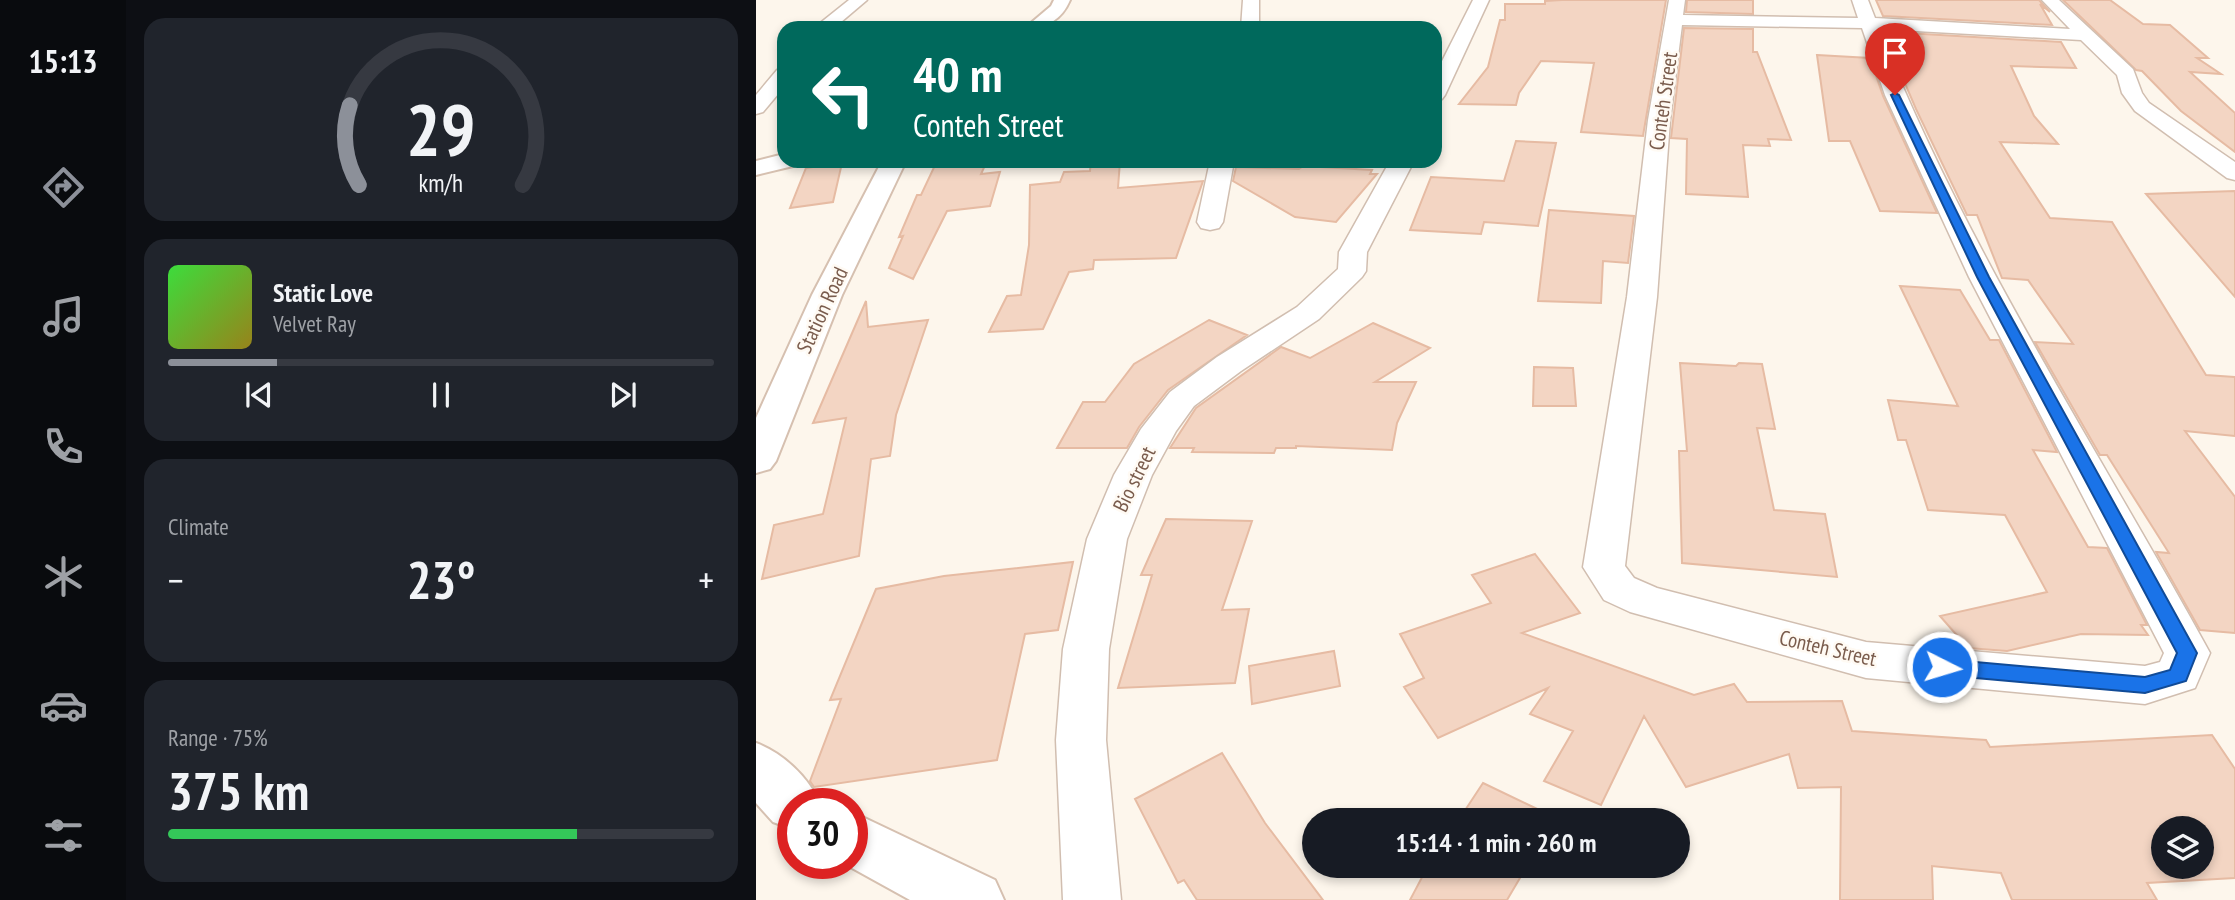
<!DOCTYPE html>
<html lang="en">
<head>
<meta charset="utf-8">
<style>
  body { margin:0; font-family:"PT Sans Narrow",sans-serif; background:#20242c; color:#f1f3f6; height:100vh; display:flex; flex-direction:column; font-size:26px; white-space:nowrap }
  * { box-sizing:border-box; margin:0 }
  p { font-size:23px; color:#9ea1a6 }
  .icon { flex:none; width:38px; height:38px; fill:none; stroke:currentColor; stroke-width:2; stroke-linecap:round; stroke-linejoin:round }
  .map { position:relative; flex:1; overflow:hidden }
  .drawer { display:flex; flex-direction:column; gap:18px; padding:18px; background:#0d0f14; width:630px }
  .drawer>* { flex:none }
  .top-card { position:absolute; left:21px; top:21px; width:665px; height:147px; border-radius:21px; box-shadow:0 4px 10px #0003; background:#00695c; color:#fff; overflow:hidden }
  .tools { position:absolute; left:1395px; top:816px; display:grid; gap:14px }
  .tools a { display:grid; place-items:center; width:63px; height:63px; border-radius:50%; background:#171b24; box-shadow:0 4px 10px #0003; font-size:35px }
  .speed { position:absolute; left:21px; top:788px; display:flex; gap:14px; font-size:35px; font-weight:700; text-align:center }
  .speed>* { display:grid; place-content:center; width:91px; height:91px; border-radius:50%; background:#171b24; box-shadow:0 4px 10px #0003; line-height:1 }
  .speed .limit { border:10px solid #d22; background:#fff; color:#111 }
  .pin { position:absolute; display:grid; place-items:center; width:60px; height:60px; color:#fff; margin:-72px -30px; border-radius:50% 50% 50% 0; rotate:-45deg; box-shadow:0 0 7px #0007 }
  .pin .icon { rotate:45deg }
  .me { position:absolute; width:77px; margin:-38px; rotate:95deg; stroke-linejoin:round; filter:drop-shadow(0 0 5px #0008) }
  .turn { display:flex; align-items:center; gap:24px; height:147px; padding:0 21px; font-size:32px }
  .turn .icon { width:91px; height:91px; stroke-width:2.5 }
  .turn b { display:block; font-size:49px; line-height:60px }
  .big { font-size:52px; font-weight:600; line-height:1.1 }
  .drawer .card { flex:1; display:flex; flex-direction:column; justify-content:center; gap:10px; min-width:0; padding:0 24px; border-radius:21px; background:#20242c }
  .drawer .dial { align-items:center; gap:0 }
  .dial svg { height:182px; overflow:visible; fill:none; stroke:#363941; stroke-width:7; stroke-linecap:round; text-anchor:middle }
  .dial text { fill:#f1f3f6; stroke:none }
  .song { display:flex; align-items:center; gap:21px }
  .cover { width:84px; height:84px; border-radius:10px; background:linear-gradient(135deg,hsl(120 70% 55%),hsl(50 70% 35%)) }
  .played { height:7px; border-radius:4px; background:linear-gradient(90deg,#8c9099 20%,#363941 20%) }
  .keys { display:flex; justify-content:space-around; direction:ltr }
  .heat { display:flex; justify-content:space-between; align-items:center; font-size:38px; direction:ltr }
  .charge { height:10px; border-radius:5px; background:linear-gradient(90deg,#34c759 75%,#363941 0) }
  .trip { position:absolute; left:546px; top:808px; width:388px; height:70px; border-radius:35px; background:#171b24; box-shadow:0 4px 10px #0003; font-weight:600; line-height:70px; text-align:center }
  main { display:flex; flex:1; min-height:0 }
  .tab-bar { display:flex; flex-direction:column; width:126px; justify-content:space-around; align-items:center; background:#090b0e; color:#9ea1a6 }
  .tab-bar .icon { width:49px; height:49px }
  .tab-bar .on { color:#8c9099 }
  .tab-bar b { font-size:32px; color:#f1f3f6 }
  .map>svg:first-child { display:block }
  .building { fill:#f3d5c3; stroke:#e6bba3; stroke-width:2; fill-rule:evenodd }
  .lines { fill:none; stroke-linecap:round; stroke-linejoin:round }
  .minor-casing { stroke:#d1beb0; stroke-width:3 }
  .secondary-casing { stroke:#d6c0b0; stroke-width:4 }
  .minor { fill:#fff; fill-rule:evenodd }
  .secondary { fill:#fff; fill-rule:evenodd }
  .route { fill:#1a73e8; stroke:#114b97; stroke-width:2 }
  .labels { text-anchor:middle; dominant-baseline:central; stroke-width:5; stroke-linejoin:round; paint-order:stroke }
  .street-label { font-size:21px; fill:#7a5c4d; stroke:#fffaf3 }
</style>
</head>
<body>
<main>
<nav class="tab-bar">
<b>15:13</b>
<svg class="icon on" aria-label="directions" viewBox="0 0 24 24"><path d="M12 3l9 9-9 9-9-9zM9 14v-3h6M13 9l2 2-2 2"/></svg>
<svg class="icon" aria-label="music" viewBox="0 0 24 24"><path d="M9 18V5l10-2v13"/><circle cx="6" cy="18" r="3"/><circle cx="16" cy="16" r="3"/></svg>
<svg class="icon" aria-label="phone" viewBox="0 0 24 24"><path d="M5 4h4l2 5-3 2q2 4 5 5l2-3 5 2v4C11 20 4 13 5 4z"/></svg>
<svg class="icon" aria-label="climate" viewBox="0 0 24 24"><path d="M12 3v18M4 7l16 10M4 17L20 7"/></svg>
<svg class="icon" aria-label="car" viewBox="0 0 24 24"><path d="M5 17H2v-5l4-1 3-4h7l3 4 3 1v5h-3M9 17h6M6 11h13"/><circle cx="7" cy="17" r="2"/><circle cx="17" cy="17" r="2"/></svg>
<svg class="icon" aria-label="filters" viewBox="0 0 24 24"><path d="M4 7h16M4 17h16"/><circle cx="9" cy="7" r="2"/><circle cx="15" cy="17" r="2"/></svg>
</nav>
<section class="drawer">
<div class="card dial"><svg viewBox="0 0 100 80">
<path d="M14 69A42 42 0 1 1 86 69"/>
<path d="M14 69A42 42 0 0 1 10 34" stroke="#8c9099"/>
<text x="50" y="56" font-size="32" font-weight="700">29</text>
<text x="50" y="72" font-size="11">km/h</text>
</svg></div>
<div class="card">
<div class="song"><i class="cover"></i><div><b>Static Love</b><p>Velvet Ray</p></div></div>
<div class="played"></div>
<div class="keys"><svg class="icon" aria-label="previous" viewBox="0 0 24 24"><path d="M18 5L8 12l10 7zM5 5v14"/></svg><svg class="icon" aria-label="pause" viewBox="0 0 24 24"><path d="M8 5v14M16 5v14"/></svg><svg class="icon" aria-label="next" viewBox="0 0 24 24"><path d="M6 5l10 7-10 7zM19 5v14"/></svg></div>
</div>
<div class="card"><p>Climate</p>
<div class="heat"><a>−</a><b class="big">23°</b><a>+</a></div>
</div>
<div class="card"><p>Range · 75%</p><b class="big">375 km</b><div class="charge"></div></div>
</section>
<div class="map">
<svg width="1479" height="900" viewBox="0 0 1479 900">
  <rect width="100%" height="100%" fill="#fdf6ec"/>
  <path class="building" d="M806,0H910L887,136L825,132L838,63L785,61L763,93L760,105L703,104L732,67L744,20H749V4H789V1Z
    M931,0H997V14L930,12Z
    M1120,0H1283L1294,12L1284,4L1296,25L1127,16Z
    M1307,0H1354L1387,24L1414,25L1452,58H1441L1465,74L1434,72L1479,113V152L1425,111L1386,71L1380,70Z
    M928,28L997,29V52H1001L1035,140L1012,139L1014,146L987,145L992,197L930,194L931,139L915,138Z
    M1133,32L1305,42L1320,68L1255,66L1278,116L1302,144L1244,142L1294,218L1356,222L1450,375L1479,377V436L1429,431L1479,497V633L1444,630L1400,552L1413,553L1351,455H1344L1279,342L1317,344L1272,280L1246,278L1221,215H1211L1160,109L1139,60H1145Z
    M1061,55L1114,58L1127,96L1181,213L1124,211L1094,141H1073Z
    M760,141L800,143L782,226L728,222L725,234L654,230L675,177L748,181Z
    M181,161H231L225,174L244,172L234,206L191,211L157,279L133,268L147,236L143,237L161,195H165Z
    M335,161H364L362,188L447,181L420,258L338,260L337,269L313,272L287,329L233,332L251,296L265,295L273,245L274,185L304,182L308,172L334,171Z
    M86,163L77,202L34,208L50,168Z
    M547,166L616,170L614,174H621L580,222L539,217L477,181L480,167L543,169Z
    M1479,191V297L1390,194Z
    M793,210L878,216L872,263L847,261L845,303L782,301Z
    M1144,286L1204,290L1234,340H1243L1301,452L1277,450L1332,547L1351,548L1391,625H1385L1392,635L1325,634L1251,651L1212,648L1184,616L1291,592L1249,515L1172,510L1150,440H1142L1132,400L1202,406Z
    M110,301L112,327L172,320L140,415L134,456L115,459L103,556L6,579L18,525L67,514L90,418L57,423Z
    M453,320L491,335L412,390L383,427L371,448H301L327,402H349L378,364Z
    M617,323L674,348L619,382H660L641,423L636,450L540,446V448H520L518,453L436,452L438,448H414L440,408L525,347L554,358Z
    M924,363L980,366L983,363L1006,364L1019,429L1001,428L1018,510L1069,514L1081,577L926,563L923,451H931Z
    M778,367L817,368L820,406H777Z
    M410,519L496,521L466,610L493,609L479,683L362,688L396,575H385Z
    M779,554L824,613L766,633L938,695L978,684L991,702L1086,701L1096,731L1230,740L1234,747L1456,735L1479,769V878L1391,883L1401,900H1256L1245,873L1176,866L1177,900H1084L1085,787L1042,788L1033,754L930,787L888,716L845,805L788,781L817,731L774,714L792,688L682,738L648,687L668,678L644,634L735,603L716,575ZM1407,828H1446V866H1407Z
    M317,562L302,630L269,634L241,760L58,787L54,781L85,699L74,700L120,589L188,576Z
    M578,651L584,686L496,704L493,666Z
    M466,753L509,823L567,900H441L428,880L422,883L379,799Z
    M727,783L800,818L798,821H702Z
    M672,866H771L751,900H654Z"/>
  <g class="lines">
    <g class="minor-casing">
      <path id="minor" d="M93,0H111L78,28H58Z
        M487,0H503V28H485Z
        M717,0H733L689,95L686,99L679,101V75Z
        M913,0H929L927,15L1102,18L1096,0H1112L1119,18L1314,29L1286,0H1303L1377,69L1386,93L1393,103L1479,162V180L1471,178L1379,111L1366,93L1361,75L1325,40L1123,29C1209,248 1341,447 1454,653L1439,688L1389,704L1110,678L874,612L848,600L827,567L871,297L892,120ZM926,25L1106,28L1129,95L1213,277L1408,653L1404,662L1389,666L1110,642L901,588L878,578L869,566L901,297L914,120Z
        M28,68V87L7,112L0,114V95L21,70Z
        M454,161H478L467,222L463,228L454,230L445,228L441,222Z
        M634,161H658L611,252L610,271L606,277L563,319L485,371L438,406L420,431L396,475L371,539L353,649L350,740L365,900H307L300,740L307,649L331,539L358,475L385,429L414,392L461,357L541,307L582,269L583,252Z"/>
    </g>
    <g class="secondary-casing">
      <path id="secondary" d="M298,0H314C305,21 290,28 269,28L295,6Z
        M28,154V161H40L37,166L0,175V161Z
        M126,161H150L86,295L20,461L14,469L0,473V418L56,295Z
        M0,743C27,753 52,777 64,803H37V829L17,822L0,803Z
        M96,812L239,880L248,900H154L87,863H96Z"/>
    </g>
    <use href="#minor" class="minor"/>
    <use href="#secondary" class="secondary"/>
  </g>
  <path class="route" d="M1139,93L1143,95L1233,277L1441,653L1430,681L1389,693L1186,675L1179,672L1176,667L1179,661L1186,659L1389,677L1414,670L1421,653L1221,277L1135,95Z"/>
  <g class="labels">
    <g class="street-label">
      <text transform="translate(907 101) rotate(-82)">Conteh Street</text>
      <text transform="translate(66 310) rotate(-65)">Station Road</text>
      <text transform="translate(378 479) rotate(-64)">Bio street</text>
      <text transform="translate(1072 648) rotate(13)">Conteh Street</text>
    </g>
  </g>
</svg>
<div class="tools">
<a><svg class="icon" aria-label="layers" viewBox="0 0 24 24"><path d="M12 4l9 5-9 5-9-5zM3 14l9 5 9-5"/></svg></a>
</div>
<div class="speed"><div class="limit">30</div></div>
<div class="pin" style="left:1139px;top:95px;background:#d93025"><svg class="icon" aria-label="arrive" viewBox="0 0 24 24"><path d="M6 21V4h12l-3 4 3 4H6"/></svg></div>
<svg class="me" style="left:1186px;top:667px" viewBox="-20 -20 40 40"><circle r="17" fill="#1a73e8" stroke="#fff" stroke-width="3"/><path d="M0-11L8 9 0 5-8 9z" fill="#fff"/></svg>
<div class="trip">15:14 · 1 min · 260 m</div>
<div class="top-card">
<div class="turn"><svg class="icon" aria-label="left" viewBox="0 0 24 24"><path d="M17 20v-9H6M10 6l-5 5 5 5"/></svg><div><b>40 m</b>Conteh Street</div></div>
</div>
</div>
</main>
</body>
</html>
